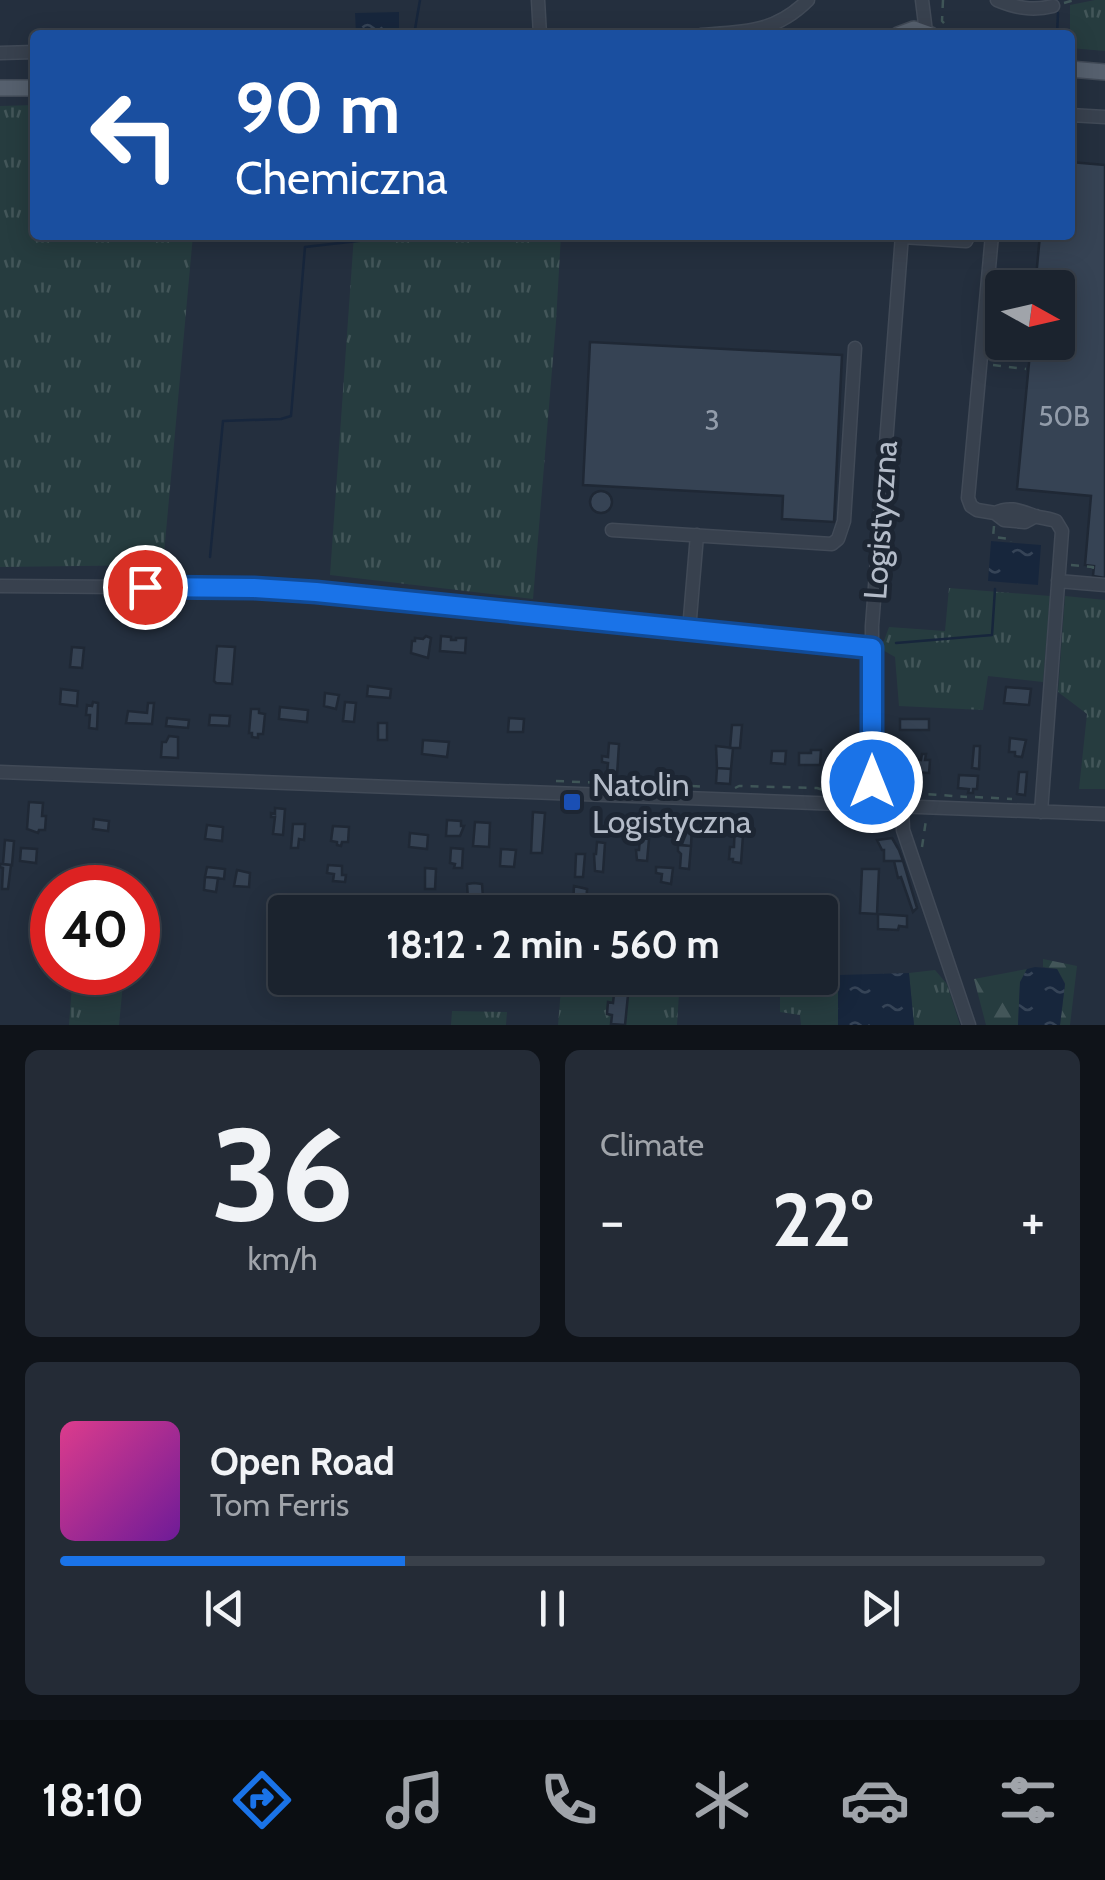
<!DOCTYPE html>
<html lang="en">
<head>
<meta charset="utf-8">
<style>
  body { margin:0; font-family:Cabin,sans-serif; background:#242b36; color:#f1f3f6; height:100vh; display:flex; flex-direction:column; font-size:38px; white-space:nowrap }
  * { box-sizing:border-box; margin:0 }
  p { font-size:32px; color:#a0a4aa }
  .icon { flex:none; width:55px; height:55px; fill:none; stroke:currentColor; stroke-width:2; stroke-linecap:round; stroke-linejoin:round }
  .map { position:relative; height:1025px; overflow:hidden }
  .drawer { display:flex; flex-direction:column; gap:25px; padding:25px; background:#0f1319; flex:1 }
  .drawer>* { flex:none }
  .hud { position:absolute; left:30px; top:30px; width:1045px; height:210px; border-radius:10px; box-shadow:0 5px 25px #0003,0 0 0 2px #39404a; background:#1a4fa0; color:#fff; overflow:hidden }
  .needle { width:65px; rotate:98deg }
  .tools { position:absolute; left:985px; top:270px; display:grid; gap:20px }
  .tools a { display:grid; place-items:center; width:90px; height:90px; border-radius:10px; background:#1b232e; box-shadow:0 5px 25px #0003,0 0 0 2px #39404a; font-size:50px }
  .speed { position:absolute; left:30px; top:865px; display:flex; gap:20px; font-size:50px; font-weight:700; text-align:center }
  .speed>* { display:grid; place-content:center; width:130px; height:130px; border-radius:50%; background:#1b232e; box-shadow:0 5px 25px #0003,0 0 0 2px #39404a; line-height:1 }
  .speed .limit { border:15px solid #d22; background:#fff; color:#111 }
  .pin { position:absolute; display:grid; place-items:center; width:85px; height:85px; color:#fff; margin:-42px; border:5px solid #fff; border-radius:50%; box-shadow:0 2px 10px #0007 }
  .me { position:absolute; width:110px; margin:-55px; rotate:0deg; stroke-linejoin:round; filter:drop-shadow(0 0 8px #0008) }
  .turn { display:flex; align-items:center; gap:35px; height:210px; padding:0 40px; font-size:45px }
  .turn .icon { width:130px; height:130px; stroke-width:2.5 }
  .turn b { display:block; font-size:70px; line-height:85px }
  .big { font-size:75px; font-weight:700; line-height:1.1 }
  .drawer .card { flex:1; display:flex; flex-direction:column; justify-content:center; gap:15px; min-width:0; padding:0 35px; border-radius:15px; background:#242b36 }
  .drawer .dial { align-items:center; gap:0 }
  .dial b { font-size:130px; line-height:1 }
  .song { display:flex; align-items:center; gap:30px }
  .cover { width:120px; height:120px; border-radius:15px; background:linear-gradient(135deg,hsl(330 70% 55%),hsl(280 70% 35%)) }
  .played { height:10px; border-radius:5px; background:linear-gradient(90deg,#1a73e8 35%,#39404a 35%) }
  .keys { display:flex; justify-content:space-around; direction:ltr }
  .heat { display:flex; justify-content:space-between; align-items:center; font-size:55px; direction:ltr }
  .drawer .tiles { flex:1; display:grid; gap:25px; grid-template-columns:1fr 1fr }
  .card:last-child { grid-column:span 2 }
  .trip { position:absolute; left:268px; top:895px; width:570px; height:100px; border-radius:10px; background:#1b232e; box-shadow:0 5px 25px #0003,0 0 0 2px #39404a; font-weight:700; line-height:100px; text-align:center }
  .menu { display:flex; height:160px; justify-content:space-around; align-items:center; background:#0b0e12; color:#a0a4aa }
  .menu .icon { width:70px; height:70px }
  .menu .active { color:#1a73e8 }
  .menu b { font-size:45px; color:#f1f3f6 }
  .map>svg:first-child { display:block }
  .grass { fill:url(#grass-tufts) }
  .forest { fill:url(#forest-firs) }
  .water { fill:url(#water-ripples) }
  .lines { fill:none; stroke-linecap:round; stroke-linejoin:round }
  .stream { stroke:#17263c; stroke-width:2.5 }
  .building { fill:#364354; stroke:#1f2835; stroke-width:2.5 }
  .minor-casing { stroke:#414a57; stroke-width:15 }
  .major-casing { stroke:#414a57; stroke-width:18 }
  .path { stroke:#3f5557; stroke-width:2.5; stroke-dasharray:8 8; stroke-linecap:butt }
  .minor { stroke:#38414e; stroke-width:12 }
  .major { stroke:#56606e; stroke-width:15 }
  .route-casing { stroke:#114b97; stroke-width:25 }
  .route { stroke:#1a73e8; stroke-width:18 }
  .transit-dot { fill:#1a4fb4; stroke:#1d2633; stroke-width:4 }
  .labels { text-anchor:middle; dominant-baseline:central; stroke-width:10; stroke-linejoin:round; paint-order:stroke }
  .number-label { font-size:28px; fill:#929caa }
  .street-label { font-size:32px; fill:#b4bcc9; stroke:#1d2633 }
  .poi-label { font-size:32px; fill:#b4bcc9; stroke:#1d2633; text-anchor:start }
</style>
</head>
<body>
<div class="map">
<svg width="1105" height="1025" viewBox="0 0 1105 1025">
  <defs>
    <pattern id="grass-tufts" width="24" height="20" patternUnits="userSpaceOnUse" patternTransform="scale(2.5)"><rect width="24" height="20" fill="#263c3f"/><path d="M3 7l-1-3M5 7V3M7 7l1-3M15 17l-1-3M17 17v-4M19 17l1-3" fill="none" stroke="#435659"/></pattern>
    <pattern id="forest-firs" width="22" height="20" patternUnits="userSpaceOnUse" patternTransform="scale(2.5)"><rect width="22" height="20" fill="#263c3f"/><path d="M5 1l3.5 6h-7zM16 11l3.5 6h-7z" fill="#435659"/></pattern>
    <pattern id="water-ripples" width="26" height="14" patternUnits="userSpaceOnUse" patternTransform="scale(2.5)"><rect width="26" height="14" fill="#17263c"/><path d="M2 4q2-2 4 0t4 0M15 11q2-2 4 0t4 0" fill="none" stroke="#364457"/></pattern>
  </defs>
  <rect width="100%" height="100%" fill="#242f3e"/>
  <path class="grass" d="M1095,0H1105V51L1070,48V5Z
    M35,105V235H193L163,565L0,567V106Z
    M354,235H561L556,322L533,599L330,575Z
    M949,588L1050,596L1043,682L988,676L983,710L899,706L895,657L881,649L889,627L945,631Z
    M1065,596L1105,600V789H1079L1087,714L1058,692Z
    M935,970L947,984L960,1025H914L909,973Z
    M73,973H124L119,1025H69Z
    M838,975V1025H801L800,1015L780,1012V978Z
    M640,978H680L677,1025H558L561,989L638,987Z
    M452,1011L507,1012L506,1025H451Z"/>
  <path class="forest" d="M1043,959L1077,966L1070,1025H1060L1065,983L1057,969L1043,967Z
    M1027,969L1020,983L1018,1025H986L974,979Z"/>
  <path class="water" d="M399,12V34H356L355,13Z
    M991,541L1041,545L1038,585L988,581Z
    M1035,967L1057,969L1065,984L1060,1025H1018L1020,982L1027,969Z
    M909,973L914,1025H838V975Z"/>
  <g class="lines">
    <path class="stream" d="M414,35L420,0
      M1057,35L1058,13
      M210,557L223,421L281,419L291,416L305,247L393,237V235
      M896,643L992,635L995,589"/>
  </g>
  <path class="building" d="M1070,162L1105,165V578L1093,576L1094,566L1085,565L1091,496L1017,489L1031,342H1058V288H1035L1040,235H1070Z
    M590,342L842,355L834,522L782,519L783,496L583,485Z
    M590 502a11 11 0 1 1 22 0a11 11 0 1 1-22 0Z
    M426,636L431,638L428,658L411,653L412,641H415V638L423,639Z
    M441,636L451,637V640H456V638H466L465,653L440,651Z
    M217,646L235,647L232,684L216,683L214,681Z
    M72,647L84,648L82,668L70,667Z
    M368,686L391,689L390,698L367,696Z
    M1006,687L1031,689L1029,705L1004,703Z
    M61,689L78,691L77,706L60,704Z
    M325,693L339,695L336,709L324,706Z
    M93,702L98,703L97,729L89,728L90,715H86L87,705L92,706Z
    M345,702L356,703L354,722L343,721Z
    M148,703H154L152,724L126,723L128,711L147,713Z
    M280,707L308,710L307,722L279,719Z
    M251,709H259V713L265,714L263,734H258V738L252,737V733H249Z
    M210,715L230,716L229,726L209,725Z
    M167,718L189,720L188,728L166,726Z
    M509,718L524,719L523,732H508Z
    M900,719H929V730H900Z
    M378,723H387V740H378Z
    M732,725H742L740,748H730Z
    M169,736L178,737V758L161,757L162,742H166Z
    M1010,738L1026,740L1022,757L1015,756V752H1009Z
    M423,740L449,742L447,757L422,754Z
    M609,743L619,744L617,775L607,774L608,763L602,762V756L608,757Z
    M716,746L733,748L731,769L717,768Z
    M974,746H980L979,769L972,768Z
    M811,750H821L820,765H799V753H811Z
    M772,751H786L785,764L771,763Z
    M848,751L857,752L856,766L847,765V763H835L836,752L848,753Z
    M922,754H926L925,760H930L929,773L913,772L914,759L921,760Z
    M717,768L731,769L730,784L716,783Z
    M1019,772H1027L1025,795L1017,794Z
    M959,775L978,776L977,789H973V793H968L969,789L958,788Z
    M29,802L43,803L42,816H46L45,830H39L38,833L27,829Z
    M275,808L285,809L283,835L273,834L275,817H271V813L275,814Z
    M533,812L545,813L542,853H531Z
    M623,817L637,818L636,832L631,831V835H627V831H622Z
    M94,819L109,821L108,831L93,829Z
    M447,820L461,821V826H464L460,836H446Z
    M735,820L744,821L741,863L733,862V859H729L730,847H734Z
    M475,822L490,823L489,847L473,846Z
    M293,824H305L304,840L299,839L298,848H291Z
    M683,824H692L691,846L682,845Z
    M207,825L223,827L222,841L205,839Z
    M333,826L349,827L348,842H342L341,846L337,845V842L331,841Z
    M410,833L428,835L427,849L409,847Z
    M640,838L649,839L647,861L637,860L636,850H639Z
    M892,838L899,850L903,861H884V850H882L877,840Z
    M5,840L14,841L12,865L3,864Z
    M597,842L605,843L603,872L595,871L594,854H596Z
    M678,845L691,846L689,869L680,868L681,854L678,851Z
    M21,848L37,849L36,863L20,861Z
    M451,848L463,849L462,868H454L455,864L450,863Z
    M501,849L516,850L514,867L500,866Z
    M576,854H585L583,877H575Z
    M894,861H903L917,908L913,912L901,877L898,878Z
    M0,864L11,865L8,889H2L3,868L0,867Z
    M328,865L342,866V875H346L345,882L333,881L334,874L327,873Z
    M207,867L225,869L224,879L205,877Z
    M656,867L673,868L671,884L661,882L662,874L656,873Z
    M425,868L436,869L435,889H425Z
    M862,869H879L877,914L860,913Z
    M237,870L250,873L249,887L234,886Z
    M96,871L110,872L108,887L92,886Z
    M205,877L218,878L216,892L204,890Z
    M474,883L482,884L483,898L468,899L467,884Z
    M574,886L587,889L586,906L601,907L600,912H577V906H573Z
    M878,914L907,916V927L899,926L898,930L878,929Z
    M86,972H106V983L85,981Z
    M614,994L628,995L625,1025L611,1024L612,1015L607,1014L608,1002L613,1003Z"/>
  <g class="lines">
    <g class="minor-casing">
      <path id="minor" d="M538,0L540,35
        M922,0L926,32
        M997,0C1016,8 1033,11 1053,6
        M701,35C744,32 775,33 808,0
        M0,53L35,52
        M1070,115L1105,117
        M992,235L968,498L971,506L977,510L995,513L1004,520L1025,522L1036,516
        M902,237L966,241L969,235
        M995,513C1012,505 1022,512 1038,517C1044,518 1050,519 1056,521L1062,531L1041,812
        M612,530L832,544L838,539L844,521L855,348
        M1058,581L1105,585
        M0,586L253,588L316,591L871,648
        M689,630L697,535
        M0,772L1105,814
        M870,806L872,783V626L902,235
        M902,807L903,830L969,1025"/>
    </g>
    <g class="major-casing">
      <path id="major" d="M898,35L914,29L931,35
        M1070,69L1105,72
        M0,88H35"/>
    </g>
    <path class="path" d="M943,0L942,21L955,35
      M1064,3L1074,0
      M993,365L1026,369
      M994,526L993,537L1011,539V542
      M1071,565L1093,567L1092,574
      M556,781L628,784
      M883,783L898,792L967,797
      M676,785L707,787
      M735,788L739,786L817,788L826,791
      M975,797L1012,799
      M922,847L926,820"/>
    <use href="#minor" class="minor"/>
    <use href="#major" class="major"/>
  </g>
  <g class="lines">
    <g class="route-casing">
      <path id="route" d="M145,587L254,588L316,592L872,648V782"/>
    </g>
    <use href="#route" class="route"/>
  </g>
  <rect class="transit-dot" x="562" y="792" width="20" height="20" rx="5"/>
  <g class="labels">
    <g class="number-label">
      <text x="1064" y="416">50B</text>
      <text x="712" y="420">3</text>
    </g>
    <g class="street-label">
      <text transform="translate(880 520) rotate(-86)">Logistyczna</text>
    </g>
    <g class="poi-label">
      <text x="592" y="784">Natolin<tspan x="592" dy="37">Logistyczna</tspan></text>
    </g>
  </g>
</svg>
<div class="tools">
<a><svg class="needle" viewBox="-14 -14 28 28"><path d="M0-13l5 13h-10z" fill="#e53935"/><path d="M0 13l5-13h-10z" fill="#a0a4aa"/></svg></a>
</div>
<div class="speed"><div class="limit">40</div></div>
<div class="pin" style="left:145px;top:587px;background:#d93025"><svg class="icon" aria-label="arrive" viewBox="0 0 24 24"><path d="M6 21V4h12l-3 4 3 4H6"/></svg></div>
<svg class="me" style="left:872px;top:782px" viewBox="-20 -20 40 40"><circle r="17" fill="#1a73e8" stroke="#fff" stroke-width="3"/><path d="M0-11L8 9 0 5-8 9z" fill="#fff"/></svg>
<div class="trip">18:12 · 2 min · 560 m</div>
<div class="hud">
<div class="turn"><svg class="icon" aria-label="left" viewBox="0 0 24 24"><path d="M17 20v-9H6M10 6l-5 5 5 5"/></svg><div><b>90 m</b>Chemiczna</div></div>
</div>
</div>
<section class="drawer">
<div class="tiles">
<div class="card dial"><b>36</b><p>km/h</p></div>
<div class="card"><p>Climate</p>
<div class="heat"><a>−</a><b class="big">22°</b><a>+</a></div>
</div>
<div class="card">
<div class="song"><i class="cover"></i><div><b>Open Road</b><p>Tom Ferris</p></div></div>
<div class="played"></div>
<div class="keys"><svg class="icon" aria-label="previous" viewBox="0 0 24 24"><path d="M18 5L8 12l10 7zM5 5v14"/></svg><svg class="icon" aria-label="pause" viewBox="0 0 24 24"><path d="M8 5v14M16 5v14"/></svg><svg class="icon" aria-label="next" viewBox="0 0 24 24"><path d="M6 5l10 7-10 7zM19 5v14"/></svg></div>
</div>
</div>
</section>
<nav class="menu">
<b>18:10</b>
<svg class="icon active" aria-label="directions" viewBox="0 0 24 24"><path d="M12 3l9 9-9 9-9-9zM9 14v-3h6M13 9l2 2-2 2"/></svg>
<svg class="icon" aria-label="music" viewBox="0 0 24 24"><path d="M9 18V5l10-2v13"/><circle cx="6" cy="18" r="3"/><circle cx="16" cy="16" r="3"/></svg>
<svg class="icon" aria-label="phone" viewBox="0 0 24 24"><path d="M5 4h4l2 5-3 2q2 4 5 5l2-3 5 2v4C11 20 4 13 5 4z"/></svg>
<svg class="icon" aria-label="climate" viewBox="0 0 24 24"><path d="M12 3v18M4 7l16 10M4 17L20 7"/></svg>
<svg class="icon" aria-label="car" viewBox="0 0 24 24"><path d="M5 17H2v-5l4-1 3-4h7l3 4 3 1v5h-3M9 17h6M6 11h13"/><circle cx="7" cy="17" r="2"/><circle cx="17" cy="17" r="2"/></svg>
<svg class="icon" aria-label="filters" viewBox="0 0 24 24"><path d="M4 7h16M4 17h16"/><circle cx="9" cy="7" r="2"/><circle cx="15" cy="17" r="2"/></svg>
</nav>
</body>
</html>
